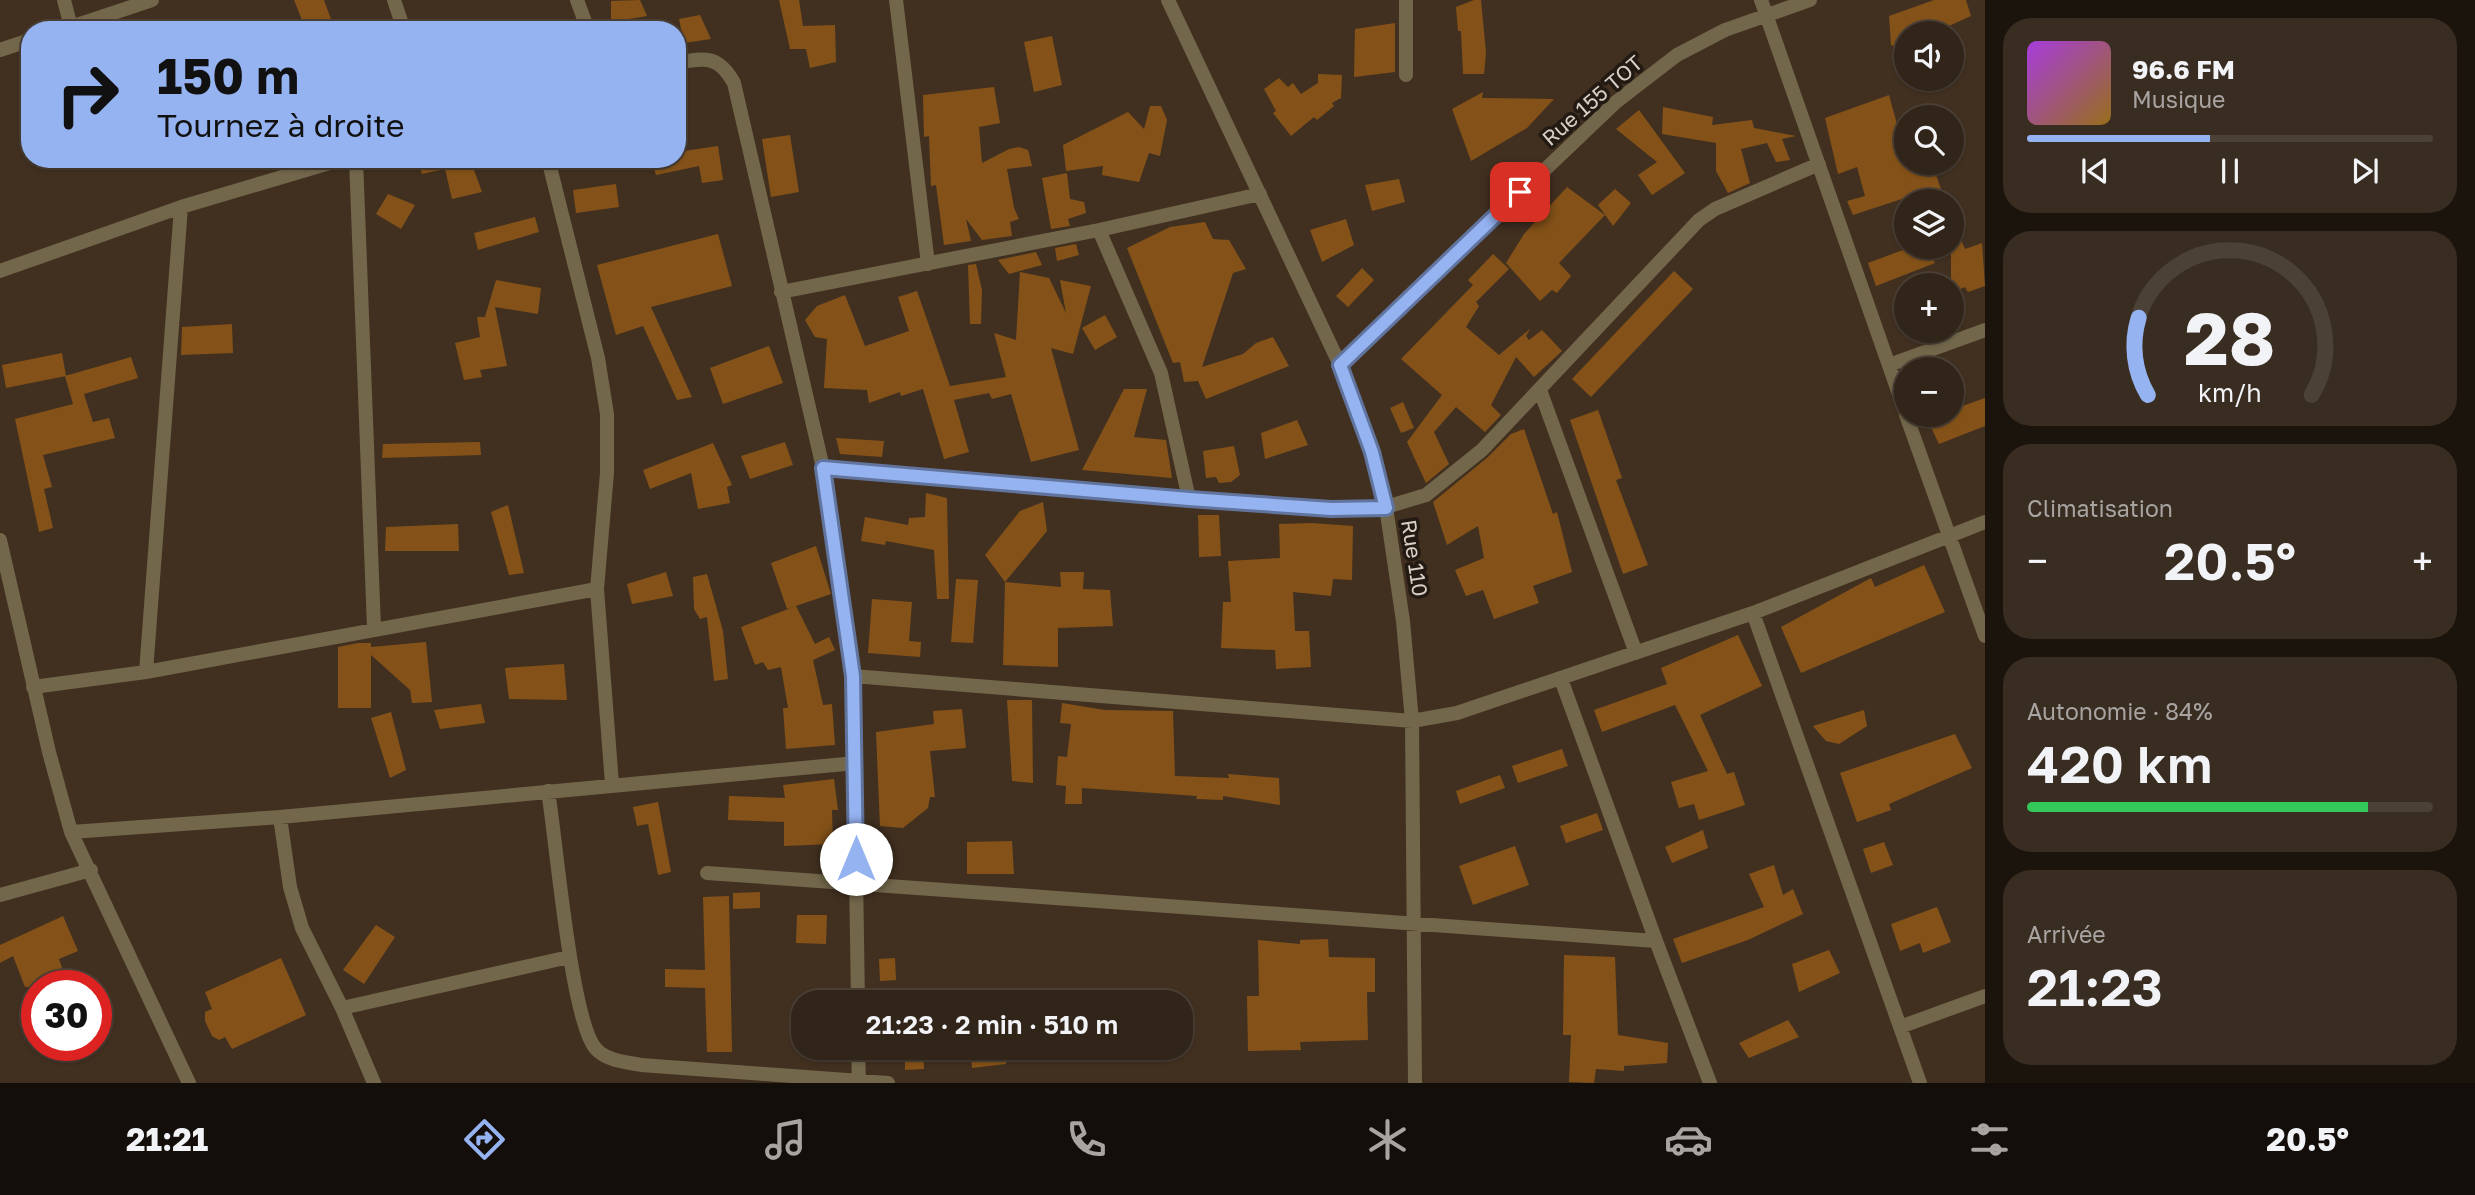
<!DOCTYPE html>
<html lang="fr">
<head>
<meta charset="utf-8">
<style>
  body { margin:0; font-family:"Golos Text",sans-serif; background:#392c21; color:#f1f3f6; height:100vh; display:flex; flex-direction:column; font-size:26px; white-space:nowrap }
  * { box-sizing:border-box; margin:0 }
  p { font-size:23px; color:#a8a4a2 }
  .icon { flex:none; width:38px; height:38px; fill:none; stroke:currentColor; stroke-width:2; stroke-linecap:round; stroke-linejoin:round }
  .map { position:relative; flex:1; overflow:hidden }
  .details { display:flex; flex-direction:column; gap:18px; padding:18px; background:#1b140d; width:490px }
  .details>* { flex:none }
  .top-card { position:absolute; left:21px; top:21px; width:665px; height:147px; border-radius:28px; box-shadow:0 2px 5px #0004,0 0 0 2px #4c4137; background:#95b2f1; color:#111; overflow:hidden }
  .fabs { position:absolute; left:1894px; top:21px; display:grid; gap:14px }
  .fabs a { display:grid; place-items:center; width:70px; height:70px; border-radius:50%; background:#312418; box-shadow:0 2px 5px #0004,0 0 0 2px #4c4137; font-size:35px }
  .speed { position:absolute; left:21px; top:970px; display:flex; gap:14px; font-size:35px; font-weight:700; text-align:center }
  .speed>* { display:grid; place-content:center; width:91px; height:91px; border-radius:50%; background:#312418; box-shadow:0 2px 5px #0004,0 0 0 2px #4c4137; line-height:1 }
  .speed .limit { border:10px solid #d22; background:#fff; color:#111 }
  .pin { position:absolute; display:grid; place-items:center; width:60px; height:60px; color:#fff; margin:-30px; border-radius:14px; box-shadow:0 4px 10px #0006 }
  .me { position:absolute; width:77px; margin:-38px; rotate:0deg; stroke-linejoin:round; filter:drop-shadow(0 0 5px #0008) }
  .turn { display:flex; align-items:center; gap:24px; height:147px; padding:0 21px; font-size:32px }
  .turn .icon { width:91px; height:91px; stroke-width:2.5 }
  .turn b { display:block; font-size:49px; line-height:60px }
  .big { font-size:52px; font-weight:600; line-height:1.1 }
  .details .card { flex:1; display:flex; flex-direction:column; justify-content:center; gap:10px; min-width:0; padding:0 24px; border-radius:28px; background:#392c21 }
  .details .dial { align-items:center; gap:0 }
  .dial svg { height:182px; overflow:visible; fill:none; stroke:#4c4137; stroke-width:7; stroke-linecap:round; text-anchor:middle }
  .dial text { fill:#f1f3f6; stroke:none }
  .song { display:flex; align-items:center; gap:21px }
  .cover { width:84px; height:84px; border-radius:10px; background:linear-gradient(135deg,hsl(280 70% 55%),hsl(40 70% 35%)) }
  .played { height:7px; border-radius:4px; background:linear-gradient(90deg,#95b2f1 45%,#4c4137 45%) }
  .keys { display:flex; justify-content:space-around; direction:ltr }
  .heat { display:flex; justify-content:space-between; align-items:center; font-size:38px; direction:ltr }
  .charge { height:10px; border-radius:5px; background:linear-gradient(90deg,#34c759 84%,#4c4137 0) }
  .trip { position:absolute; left:791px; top:990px; width:402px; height:70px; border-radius:28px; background:#312418; box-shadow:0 2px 5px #0004,0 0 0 2px #4c4137; font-weight:600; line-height:70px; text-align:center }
  .menu { display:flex; height:112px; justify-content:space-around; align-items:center; background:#140e0a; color:#a8a4a2 }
  .menu .icon { width:49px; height:49px }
  .menu .selected { color:#95b2f1 }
  .menu b { font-size:32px; color:#f1f3f6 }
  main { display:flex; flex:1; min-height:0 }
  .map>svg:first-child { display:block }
  .building { fill:#845218 }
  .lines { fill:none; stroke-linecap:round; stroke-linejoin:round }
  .minor { stroke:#72674b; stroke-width:14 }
  .route-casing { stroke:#61749d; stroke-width:18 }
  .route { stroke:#95b2f1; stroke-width:12 }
  .labels { text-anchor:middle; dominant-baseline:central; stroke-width:7; stroke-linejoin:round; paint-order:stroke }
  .street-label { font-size:21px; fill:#dacfc5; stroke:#221a13 }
</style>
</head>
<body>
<main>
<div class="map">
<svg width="1985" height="1083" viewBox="0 0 1985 1083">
  <rect width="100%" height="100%" fill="#413020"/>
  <path class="building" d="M294,0H324L335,30H306Z
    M640,0L647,16L611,22V1Z
    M779,0H799L803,26L835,25L836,62L810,68L806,49H790Z
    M1474,0H1481L1486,52L1484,74H1463L1461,31H1458L1456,7Z
    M1934,0H1966L1971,16L1933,33H1906V51L1891,45L1889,16Z
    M700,15L711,39L684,43L679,19Z
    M1395,23V72L1354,77L1355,29Z
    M1052,36L1062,85L1034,92L1024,42Z
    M1318,74L1342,75L1341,98L1332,103L1334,106L1317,120L1314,117L1291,136L1273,113L1276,111L1264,89L1279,78L1288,87L1293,83L1301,94L1318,83Z
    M994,87L1000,123L979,127L982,163L1009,149L1019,147L1028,150L1032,166L1007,169L1014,208L1019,219L1010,222L1012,236L982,240L966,219L971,241L944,245L936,185L931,186L929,136L924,137L923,95Z
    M1483,92L1482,98L1554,99L1527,128L1471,161L1452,109Z
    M1889,95L1900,135L1906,134V163H1932L1945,201H1919L1917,194L1853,215L1847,201L1865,196L1857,167L1838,174L1825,118Z
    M1150,106H1161L1167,120L1160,156L1149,153L1139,182L1102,175L1103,166L1066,171L1063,145L1128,112L1144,129Z
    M1663,107L1713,117L1712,125L1752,120L1754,128L1796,136L1782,139L1790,160L1776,162L1767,143L1741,149L1750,183L1728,193L1716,171V143L1662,134Z
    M1639,110L1685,173L1652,195L1638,175L1657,162L1616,129Z
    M790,135L799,192L771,197L762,139Z
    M718,146L723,180L702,183L699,166L656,175L651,159H677V152Z
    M417,159H470L482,192L452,199L445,169L422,174Z
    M1067,173L1070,199L1084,202L1086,213L1068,219L1070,226L1051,229L1042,178Z
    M1399,179L1405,202L1372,211L1365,185Z
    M616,184L619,207L576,213L573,190Z
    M1567,187L1605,215L1559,263L1571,276L1557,293L1552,290L1540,301L1506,263L1524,234Z
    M1615,189L1631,203L1613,226L1598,205Z
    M388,194L415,205L401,229L376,214Z
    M535,217L539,232L478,250L474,233Z
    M1951,217L1965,249L1982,243L1985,286L1968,292L1965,287L1951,293Z
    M1346,219L1354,245L1322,262L1310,230Z
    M1205,222L1213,239L1229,240L1246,269L1233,273L1202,367L1243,354L1256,343L1273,337L1289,366L1206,399L1198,381L1184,382L1180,362L1173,363L1127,248L1170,227Z
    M718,234L732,286L651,307L692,397L677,400L643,326L616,335L597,265Z
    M1076,244L1079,255L1057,261L1055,248Z
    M1911,247H1928L1935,263L1876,286L1868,263Z
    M1036,252L1042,265L1009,274L998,260Z
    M1493,254L1509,269L1476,302L1479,306L1466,327L1499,355L1530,329L1526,336L1529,340L1542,330L1562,351L1534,377L1516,357L1491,405L1501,415L1485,432L1456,407L1434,432L1449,464L1426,483L1407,442L1442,395L1401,359L1473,285L1468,280Z
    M976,264L982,290L981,324H970L968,265Z
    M1362,268L1374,280L1348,307L1336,296Z
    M1674,271L1693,289L1591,397L1572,379Z
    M1020,272L1049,278L1066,313L1060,280L1091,286L1073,354L1051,348L1079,450L1031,462L1011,394L992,399L989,393L954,400L969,452L944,459L923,389L901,396L900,392L869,403L867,390L824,388L827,339L815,337L805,320L817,306L845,295L865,346L909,331L898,297L917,291L950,386L1006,377L994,333L1016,340Z
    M496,280L541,288L538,314L495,307L507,366L480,370L482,377L464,380L455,343L480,337L477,317H485Z
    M1105,315L1117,337L1095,350L1082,328Z
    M232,324L233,353L181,355L182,327Z
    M769,346L783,383L723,404L710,368Z
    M62,353L66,376L6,388L2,365Z
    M131,357L138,378L84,394L93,422L109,418L115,438L43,455L52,487L44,489L53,528L39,532L15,419L73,404L65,376Z
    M1124,389H1147L1134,437L1166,440L1172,478L1082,470Z
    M1985,398V426L1939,444L1927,419L1951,415V410Z
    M1403,402L1414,428L1401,433L1390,408Z
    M1598,410L1622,478L1616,480L1648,565L1623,574L1570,420Z
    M1297,420L1308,445L1265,459L1261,433Z
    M1524,429L1553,514L1557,512L1572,572L1533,586L1539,603L1494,619L1483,590L1466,596L1455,570L1484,558L1478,526L1447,545L1433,502L1488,457L1511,434Z
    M836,438L884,441L882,457L840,454Z
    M480,442L481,455L382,458L383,444Z
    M785,442L793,465L750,479L741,456Z
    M713,443L732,485L727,487L730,503L698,509L691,473L650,489L643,470Z
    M1234,446L1240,475L1231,482L1219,483L1216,477L1206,478L1203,451Z
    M926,493L947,498L949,599H937L934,550L886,541L885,545L861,541L865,517L908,525L909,518L925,517Z
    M1043,502L1047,531L1005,582L985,555L1020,511Z
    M508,505L524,573L509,575L491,512Z
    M1198,515H1219L1221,556L1199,557Z
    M1312,523L1353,526L1352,580L1333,579L1331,596L1293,592L1295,631H1309L1311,667L1276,669L1275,650L1221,648L1223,602H1231L1228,561L1280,558L1279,524Z
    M458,524L459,551H385L386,527Z
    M816,546L831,594L787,609L771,563Z
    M1924,565L1945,612L1801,673L1781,627L1871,578L1875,587Z
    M666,572L673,596L632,604L627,584Z
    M1060,572H1084L1083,589L1110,590L1113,626L1058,628V667L1003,665L1005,582L1061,587Z
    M707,574L723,631L728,679L714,681L707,617L700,619L694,609L693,577Z
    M956,579L978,580L973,643L951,642Z
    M872,599L912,602L909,641L921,642L920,657L868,653Z
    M796,606L815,644L829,637L835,650L813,660L823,705L832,704L835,745L786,749L783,708H788L781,667L768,670L763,662L755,665L741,627Z
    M1738,635L1762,686L1700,715L1727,774L1734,772L1745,805L1699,820L1694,804L1679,808L1671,782L1708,771L1675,705L1602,732L1594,710L1667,684L1661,668Z
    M426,642L432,702L412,703L410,690L371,655V708H338V647L358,643H371V647Z
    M564,664L567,700L509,699L505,668Z
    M1007,700H1032L1033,783L1012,781Z
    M1062,703L1105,710L1173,711L1175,776L1229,778L1228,774L1279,778L1280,805L1223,796V800L1196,799L1197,796L1082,788V804H1065L1066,786L1056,785L1058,756L1067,757L1071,724L1060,723Z
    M481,704L485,723L440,729L434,710Z
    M962,709L966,748L930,751L935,797H930L928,808L903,828L880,826L876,732L934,724L933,711Z
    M1864,710L1867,726L1839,744L1826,741L1813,726Z
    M391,712L406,770L390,778L371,718Z
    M1955,734L1972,768L1889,804L1891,810L1857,822L1840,773Z
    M1562,749L1568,766L1518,783L1512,766Z
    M1500,775L1505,788L1460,804L1456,791Z
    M834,779L838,810H832L833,844L784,846V822L728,820L729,796L785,798L783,785Z
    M658,802L671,872L658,875L648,824L637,826L633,807Z
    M1597,813L1603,830L1566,843L1560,826Z
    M1703,830L1708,848L1672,863L1665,847Z
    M1012,841L1014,874H967V842Z
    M1884,842L1893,865L1871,873L1863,849Z
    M1515,846L1529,885L1473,905L1459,866Z
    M1774,865L1783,895L1793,889L1803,914L1748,940L1682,963L1673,939L1764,907L1749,874Z
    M760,892V908L733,909V893Z
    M729,896L732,1052H707L705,988L665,987V969L705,970L703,897Z
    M1937,907L1951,942L1923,953L1920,943L1900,951L1891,924Z
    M797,915H827L826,944L796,943Z
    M63,916L78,951L59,959L68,985L25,987L13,956L0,963V945Z
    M376,925L395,937L364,984L343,970Z
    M1328,939L1329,957L1375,958V992H1367L1368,1040L1300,1042L1301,1050L1248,1051L1247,996H1259L1258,940L1300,944V940Z
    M1829,950L1840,973L1799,992L1792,964Z
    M1564,955L1615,957L1618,1035L1668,1043L1667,1063L1624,1066V1071L1596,1069L1594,1083L1569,1082L1571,1035H1563Z
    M281,958L306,1015L232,1049L225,1037L219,1040L212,1036L205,1021V1012L212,1009L205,992Z
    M895,958L896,980L880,981L879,959Z
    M1788,1020L1799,1037L1749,1058L1739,1043Z
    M905,1048H923L924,1069L905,1070Z
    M970,1048H1004L1006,1064L972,1068Z"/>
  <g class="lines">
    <path class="minor" d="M64,0L71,27
      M394,0L404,30
      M577,0L588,30
      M896,0L928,264
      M1168,0L1340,365L1372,452L1386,507L1403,621L1412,721L1415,1083
      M1761,0L1906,414
      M62,30L152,0
      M0,50L30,40
      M677,63C706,57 719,56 734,83L823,468L853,676L858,1003
      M1406,75V0
      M356,159L374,628
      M548,159L598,358L607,414V473L597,589L612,784
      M1099,230L1161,373L1189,499
      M0,271L181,207L343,159
      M781,292L1099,230L1260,194
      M1340,365L1616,102L1677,55L1725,30L1810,0
      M1889,365L1985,330
      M1540,390L1636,653
      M1906,415L1985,636
      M823,468L1331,509L1386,507L1426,495L1482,450L1699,220L1715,209L1819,164
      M0,540L49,752L71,832L189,1083
      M1753,613L1920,1083
      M146,672L181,207
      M853,676L1412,721L1457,713L1753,613L1985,522
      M1561,679L1656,941
      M33,687L146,672L597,589
      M548,791C556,838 571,1022 596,1049C607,1061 626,1062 641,1065L888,1083
      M280,817L290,887L302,928L342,1008L374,1083
      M71,832L280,817L856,763
      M707,873L1656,941L1710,1083
      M0,895L91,870
      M342,1008L569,957
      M1900,1027L1985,996
      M858,1048L859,1083"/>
  </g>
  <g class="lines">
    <g class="route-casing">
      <path id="route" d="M856,859L853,676L823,468L1189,499L1331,509L1386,508L1372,452L1340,365L1520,192"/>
    </g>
    <use href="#route" class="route"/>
  </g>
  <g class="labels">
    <g class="street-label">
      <text transform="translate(1592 100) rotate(-41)">Rue 155 TOT</text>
      <text transform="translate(1415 558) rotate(81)">Rue 110</text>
    </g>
  </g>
</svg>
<div class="fabs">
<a><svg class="icon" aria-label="sound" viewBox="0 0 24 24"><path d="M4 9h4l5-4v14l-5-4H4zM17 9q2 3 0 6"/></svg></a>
<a><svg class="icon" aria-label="search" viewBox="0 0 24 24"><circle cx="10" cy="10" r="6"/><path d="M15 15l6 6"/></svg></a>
<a><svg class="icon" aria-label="layers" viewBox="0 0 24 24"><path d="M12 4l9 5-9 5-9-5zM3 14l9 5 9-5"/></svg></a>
<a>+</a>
<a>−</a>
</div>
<div class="speed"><div class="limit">30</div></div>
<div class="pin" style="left:1520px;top:192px;background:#d93025"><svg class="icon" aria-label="arrive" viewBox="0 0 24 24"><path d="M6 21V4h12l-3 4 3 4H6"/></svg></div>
<svg class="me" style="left:856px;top:859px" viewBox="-20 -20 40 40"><circle r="19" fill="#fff"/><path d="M0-13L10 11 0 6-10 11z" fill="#95b2f1"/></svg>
<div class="trip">21:23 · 2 min · 510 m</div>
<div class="top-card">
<div class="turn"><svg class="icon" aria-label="right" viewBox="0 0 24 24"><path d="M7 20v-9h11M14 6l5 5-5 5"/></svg><div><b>150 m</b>Tournez à droite</div></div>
</div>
</div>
<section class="details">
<div class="card">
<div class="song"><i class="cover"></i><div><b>96.6 FM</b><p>Musique</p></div></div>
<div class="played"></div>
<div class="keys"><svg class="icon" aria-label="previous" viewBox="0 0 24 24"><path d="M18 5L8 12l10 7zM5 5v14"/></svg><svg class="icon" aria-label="pause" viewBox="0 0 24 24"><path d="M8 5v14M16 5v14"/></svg><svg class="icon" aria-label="next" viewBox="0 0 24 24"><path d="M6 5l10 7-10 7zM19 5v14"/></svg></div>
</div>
<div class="card dial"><svg viewBox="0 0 100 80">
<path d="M14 69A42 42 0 1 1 86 69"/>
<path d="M14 69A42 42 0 0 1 10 35" stroke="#95b2f1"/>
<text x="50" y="56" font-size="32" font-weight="700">28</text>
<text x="50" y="72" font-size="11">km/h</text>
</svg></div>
<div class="card"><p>Climatisation</p>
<div class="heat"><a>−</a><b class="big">20.5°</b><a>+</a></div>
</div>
<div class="card"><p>Autonomie · 84%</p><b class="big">420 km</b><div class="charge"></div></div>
<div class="card"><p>Arrivée</p><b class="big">21:23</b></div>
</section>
</main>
<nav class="menu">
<b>21:21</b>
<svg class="icon selected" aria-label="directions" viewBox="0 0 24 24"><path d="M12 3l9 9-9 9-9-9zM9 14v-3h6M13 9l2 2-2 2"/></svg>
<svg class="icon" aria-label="music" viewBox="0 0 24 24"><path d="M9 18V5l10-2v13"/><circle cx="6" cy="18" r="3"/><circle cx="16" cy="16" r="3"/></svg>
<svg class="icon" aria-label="phone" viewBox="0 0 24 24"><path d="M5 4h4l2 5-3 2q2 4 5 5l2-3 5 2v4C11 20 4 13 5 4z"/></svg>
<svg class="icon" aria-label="climate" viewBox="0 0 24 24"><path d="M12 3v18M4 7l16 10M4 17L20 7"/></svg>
<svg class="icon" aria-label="car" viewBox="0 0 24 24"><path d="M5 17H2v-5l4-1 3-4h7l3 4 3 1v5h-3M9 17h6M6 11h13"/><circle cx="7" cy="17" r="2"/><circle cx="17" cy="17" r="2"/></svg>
<svg class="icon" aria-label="filters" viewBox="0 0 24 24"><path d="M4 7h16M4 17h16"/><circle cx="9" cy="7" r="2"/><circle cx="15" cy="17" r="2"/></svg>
<b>20.5°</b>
</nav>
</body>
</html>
